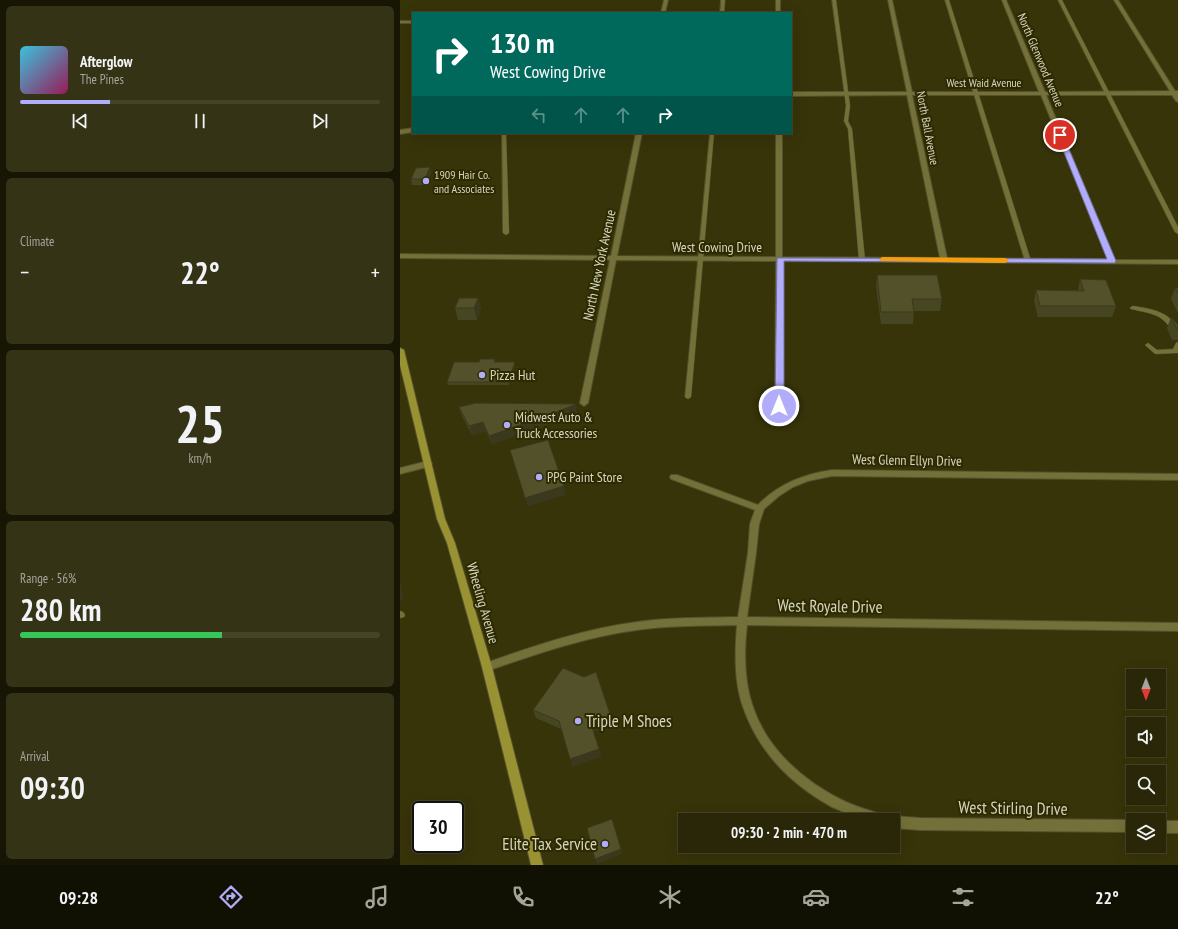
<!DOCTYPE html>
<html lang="en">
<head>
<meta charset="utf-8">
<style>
  body { margin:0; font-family:"PT Sans Narrow",sans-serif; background:#353316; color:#f1f3f6; height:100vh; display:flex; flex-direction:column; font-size:15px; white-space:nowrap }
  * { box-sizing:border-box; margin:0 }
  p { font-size:13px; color:#a5a59c }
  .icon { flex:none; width:22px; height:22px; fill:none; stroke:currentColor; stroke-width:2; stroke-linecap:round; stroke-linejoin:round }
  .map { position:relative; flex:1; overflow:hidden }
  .panel { display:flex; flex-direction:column; gap:6px; padding:6px; background:#171504; width:400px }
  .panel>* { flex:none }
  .banner { position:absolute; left:12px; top:12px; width:380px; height:122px; border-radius:0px; box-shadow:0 4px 16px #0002,0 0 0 1px #454429; background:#00695c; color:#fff; overflow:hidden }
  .needle { width:26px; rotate:180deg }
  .fabs { position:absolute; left:726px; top:669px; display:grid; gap:8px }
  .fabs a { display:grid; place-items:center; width:40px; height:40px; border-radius:0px; background:#292708; box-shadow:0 4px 16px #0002,0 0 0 1px #454429; font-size:20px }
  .speed { position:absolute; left:12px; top:801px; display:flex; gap:8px; font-size:20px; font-weight:700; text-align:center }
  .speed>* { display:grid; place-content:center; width:52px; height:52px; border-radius:50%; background:#292708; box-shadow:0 4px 16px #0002,0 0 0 1px #454429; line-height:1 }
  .speed .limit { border:2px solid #111; border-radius:6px; background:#fff; color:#111 }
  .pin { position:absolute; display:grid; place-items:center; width:34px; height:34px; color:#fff; margin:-17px; border:2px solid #fff; border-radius:50%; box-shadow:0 1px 4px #0007 }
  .me { position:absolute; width:44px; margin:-22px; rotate:0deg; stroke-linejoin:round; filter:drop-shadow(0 0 3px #0008) }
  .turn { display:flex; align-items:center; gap:14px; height:84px; padding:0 12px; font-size:18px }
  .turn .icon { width:52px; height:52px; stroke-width:2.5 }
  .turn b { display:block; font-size:28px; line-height:34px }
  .lanes { display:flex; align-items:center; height:38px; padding:0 12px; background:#0003; justify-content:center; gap:20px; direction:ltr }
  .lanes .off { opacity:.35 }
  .big { font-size:30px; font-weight:600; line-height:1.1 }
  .panel .card { flex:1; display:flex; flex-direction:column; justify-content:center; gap:6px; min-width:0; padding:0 14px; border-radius:6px; background:#353316 }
  .panel .dial { align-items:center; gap:0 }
  .dial b { font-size:52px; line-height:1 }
  .song { display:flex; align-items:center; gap:12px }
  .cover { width:48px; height:48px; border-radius:6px; background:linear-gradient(135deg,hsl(190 70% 55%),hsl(330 70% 35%)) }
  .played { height:4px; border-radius:2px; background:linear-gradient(90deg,#b1adfa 25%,#454429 25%) }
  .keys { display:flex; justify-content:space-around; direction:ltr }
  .heat { display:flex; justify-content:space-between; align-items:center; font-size:22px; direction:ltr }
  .charge { height:6px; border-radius:3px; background:linear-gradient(90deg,#34c759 56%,#454429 0) }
  .trip { position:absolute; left:278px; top:813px; width:222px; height:40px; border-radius:0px; background:#292708; box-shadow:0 4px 16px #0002,0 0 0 1px #454429; font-weight:600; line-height:40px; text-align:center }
  .dock { display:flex; height:64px; justify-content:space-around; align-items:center; background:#101003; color:#a5a59c }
  .dock .icon { width:28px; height:28px }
  .dock .active { color:#b1adfa }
  .dock b { font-size:18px; color:#f1f3f6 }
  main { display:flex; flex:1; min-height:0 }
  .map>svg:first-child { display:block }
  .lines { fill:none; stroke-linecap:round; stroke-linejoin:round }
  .service-casing { stroke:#54512b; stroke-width:1 }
  .minor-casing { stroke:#54512b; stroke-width:2 }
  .secondary-casing { stroke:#54512b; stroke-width:2 }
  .service { fill:#747039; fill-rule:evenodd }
  .minor { fill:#747039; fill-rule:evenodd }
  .secondary { fill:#989233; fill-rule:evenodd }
  .wall { fill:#474623 }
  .shaded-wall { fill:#3a391d }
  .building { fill:#535129; stroke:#3a391d }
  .route { fill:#b1adfa; stroke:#7370a2 }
  .slow { fill:#f59e0b }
  .poi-dot { fill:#b1adfa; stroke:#2d2a00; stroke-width:1.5 }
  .labels { text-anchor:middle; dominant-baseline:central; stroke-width:4; stroke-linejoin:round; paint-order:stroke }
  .far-street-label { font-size:12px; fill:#d6d6c0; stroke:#2d2a00 }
  .far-poi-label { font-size:12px; fill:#d6d6c0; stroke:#2d2a00; text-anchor:start }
  .street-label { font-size:14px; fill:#d6d6c0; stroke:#2d2a00 }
  .poi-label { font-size:14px; fill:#d6d6c0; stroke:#2d2a00; text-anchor:start }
  .near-street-label { font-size:17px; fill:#d6d6c0; stroke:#2d2a00 }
  .near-poi-label { font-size:17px; fill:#d6d6c0; stroke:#2d2a00; text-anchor:start }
</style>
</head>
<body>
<main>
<section class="panel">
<div class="card">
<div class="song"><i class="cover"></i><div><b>Afterglow</b><p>The Pines</p></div></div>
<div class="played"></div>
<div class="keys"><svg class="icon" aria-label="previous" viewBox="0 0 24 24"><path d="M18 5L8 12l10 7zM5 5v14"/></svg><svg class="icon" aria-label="pause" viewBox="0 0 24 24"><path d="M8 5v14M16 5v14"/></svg><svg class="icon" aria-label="next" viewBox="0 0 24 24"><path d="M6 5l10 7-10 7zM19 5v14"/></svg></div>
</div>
<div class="card"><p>Climate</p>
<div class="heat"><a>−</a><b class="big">22°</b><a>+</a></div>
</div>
<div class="card dial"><b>25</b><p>km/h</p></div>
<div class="card"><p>Range · 56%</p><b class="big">280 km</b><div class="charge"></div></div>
<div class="card"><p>Arrival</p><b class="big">09:30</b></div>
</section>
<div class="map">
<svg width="778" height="865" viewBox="0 0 778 865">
  <rect width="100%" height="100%" fill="#37340a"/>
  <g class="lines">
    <g class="service-casing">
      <path id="service" d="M321,0H325L324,13H320Z
        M432,0H436L450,106L448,121L452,129L465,260L462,262L459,260L448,129L444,121L446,106Z
        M545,0H549L631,261L630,262L628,263L625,261Z
        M658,0H662L778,227V234L775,232Z
        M102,133H106L109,233L106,235L103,233Z
        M310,133H314L291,397L288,399L285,397Z
        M733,306C753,309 778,313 778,338L776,337C762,313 756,315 731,309L730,308L731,307Z
        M778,342V353H776L756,354L754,353L745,345L748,343L757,350L773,349L776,343Z
        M0,611L3,612L5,615L4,617L0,618Z"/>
    </g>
    <g class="minor-casing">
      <path id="minor" d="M264,0H268L265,13H261Z
        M376,0H380V13H376Z
        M488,0H492L512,92H639L602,0H606L645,92L770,91L714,0H718L775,91H778V102L776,101L772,95H646L715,260H778V264L382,261L383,405L379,408L375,405L376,261L216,260L188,403L184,406L180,403L210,260L0,258V254L211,256L236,133H242L217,256L376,257V133H382V257L540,258L507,95L391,96V92H507ZM512,95H641L708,259L547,258Z
        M0,21H13V23H0Z
        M13,128V132L0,134V130Z
        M28,461L31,462L32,464L31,466L0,474V468Z
        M432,470L778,474V480L432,476L408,481L393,487L379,496L364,509L359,524L356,553L347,617L778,623V631L347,625C344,651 344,679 352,704C366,749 404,782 446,802C459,808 473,811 486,816L488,820C480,820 471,821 463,820C453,817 442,811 432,807C390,784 357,750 342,704C334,679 335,651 337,625C304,626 270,625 237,630C185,637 136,654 87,671L83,670L82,667L83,664C133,646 184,629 237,622C270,617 304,618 338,617L348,553L350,524L355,510L271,479L270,477L271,475H277L358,505C378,484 404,474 432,470Z
        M493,816L520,818L733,820V832L520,830L493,828V820H488L489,818Z
        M759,821H778V833H759Z"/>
    </g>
    <g class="secondary-casing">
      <path id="secondary" d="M0,348L4,350L45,519L55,543L92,667L143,865H131L82,667L47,543L37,519L0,365Z"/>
    </g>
    <use href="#service" class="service"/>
    <use href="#minor" class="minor"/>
    <use href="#secondary" class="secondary"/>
  </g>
  <path class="wall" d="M31,173L26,185H12L11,179Z
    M477,275L542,299L540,311H514L513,324H481L476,286Z
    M680,279L716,306L712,317H638L634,301L636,290H678Z
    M775,288H778V313L771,299Z
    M78,298L81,309L77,320H58L55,308Z
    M771,317L778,325V340H772L767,328Z
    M95,359L96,362L115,365L109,385H48L47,382L79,362Z
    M175,404L177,414L92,444L86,431L72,435L62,416L59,407Z
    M133,710L213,725L193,732L201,756L173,767L161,729L136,718Z"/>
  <path class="shaded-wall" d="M30,167L31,173L26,185L25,179Z
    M78,298L81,309L77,320L74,308Z
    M115,362V365L109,385L108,382Z
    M175,405L177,414L92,444L89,436Z
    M83,422L86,431L72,435L69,426Z
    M164,486L166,495L128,506L125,498Z
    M0,578L3,600L0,601Z
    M211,717L213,725L193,732L191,724Z
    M199,749L201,756L173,767L170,759Z
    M221,849L222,854L197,864L195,859Z"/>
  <path class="building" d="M30,167L25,179H11L16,168Z
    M477,275H537L542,299H512L514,312H481Z
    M680,279L706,280L716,306H640L636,290L684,291Z
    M775,288H778V293Z
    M59,298H78L74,308H55Z
    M771,317L778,325V329H777Z
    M80,359H95L94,362H115L108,382H47L54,362H79Z
    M76,403L175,404V405L89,436L83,422L69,426L59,407Z
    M148,440L164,486L125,498L110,450Z
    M163,668L184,677L196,672L211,717L191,724L199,749L170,759L159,721L133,710Z
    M212,819L221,849L195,859L187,828Z"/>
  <path class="route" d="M660,133L663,135L716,261L715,263L384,261V406L379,409L376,408L375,406L377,258L707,259L657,135Z"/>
  <path class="slow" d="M482,257L605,258L609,260L605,263L480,261L479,260Z"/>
  <g class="poi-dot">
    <circle cx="26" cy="181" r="4"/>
    <circle cx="82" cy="375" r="4"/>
    <circle cx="107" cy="425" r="4"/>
    <circle cx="139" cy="477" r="4"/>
    <circle cx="178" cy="721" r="4"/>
    <circle cx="205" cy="844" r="4"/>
  </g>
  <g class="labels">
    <g class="far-street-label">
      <text transform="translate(641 60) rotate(67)">North Glenwood Avenue</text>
      <text x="584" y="82">West Waid Avenue</text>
      <text transform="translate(528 128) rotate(79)">North Ball Avenue</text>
    </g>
    <g class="far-poi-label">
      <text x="34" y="174">1909 Hair Co.<tspan x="34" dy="14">and Associates</tspan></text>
    </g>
    <g class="street-label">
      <text x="317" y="247">West Cowing Drive</text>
      <text transform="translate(199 265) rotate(-78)">North New York Avenue</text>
      <text transform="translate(507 460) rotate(1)">West Glenn Ellyn Drive</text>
      <text transform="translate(83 603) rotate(74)">Wheeling Avenue</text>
    </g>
    <g class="poi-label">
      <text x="90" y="375">Pizza Hut</text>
      <text x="115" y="417">Midwest Auto &amp;<tspan x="115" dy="16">Truck Accessories</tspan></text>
      <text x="147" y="477">PPG Paint Store</text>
    </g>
    <g class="near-street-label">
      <text transform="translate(430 606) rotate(1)">West Royale Drive</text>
      <text transform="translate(613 808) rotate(1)">West Stirling Drive</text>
    </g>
    <g class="near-poi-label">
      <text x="186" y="721">Triple M Shoes</text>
      <text x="197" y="844" text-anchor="end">Elite Tax Service</text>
    </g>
  </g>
</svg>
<div class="fabs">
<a><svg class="needle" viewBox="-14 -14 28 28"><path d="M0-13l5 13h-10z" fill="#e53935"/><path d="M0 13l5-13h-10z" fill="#a5a59c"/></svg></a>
<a><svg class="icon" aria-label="sound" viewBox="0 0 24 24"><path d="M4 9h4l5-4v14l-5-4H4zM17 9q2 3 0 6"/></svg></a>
<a><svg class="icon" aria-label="search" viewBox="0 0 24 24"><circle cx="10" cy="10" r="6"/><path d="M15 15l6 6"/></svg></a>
<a><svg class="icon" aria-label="layers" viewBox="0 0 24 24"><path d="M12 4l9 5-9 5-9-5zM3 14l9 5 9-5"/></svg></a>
</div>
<div class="speed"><div class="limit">30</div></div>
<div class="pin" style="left:660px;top:135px;background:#d93025"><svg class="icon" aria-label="arrive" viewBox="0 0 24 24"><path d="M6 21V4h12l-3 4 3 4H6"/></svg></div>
<svg class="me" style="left:379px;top:406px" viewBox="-20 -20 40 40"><circle r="17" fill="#b1adfa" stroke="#fff" stroke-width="3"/><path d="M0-11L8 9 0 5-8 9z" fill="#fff"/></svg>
<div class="trip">09:30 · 2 min · 470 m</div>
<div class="banner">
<div class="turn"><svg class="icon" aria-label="right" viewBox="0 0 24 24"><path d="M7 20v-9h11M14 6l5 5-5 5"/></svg><div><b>130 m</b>West Cowing Drive</div></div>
<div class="lanes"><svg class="icon off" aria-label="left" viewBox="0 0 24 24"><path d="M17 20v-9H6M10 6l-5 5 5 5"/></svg><svg class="icon off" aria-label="ahead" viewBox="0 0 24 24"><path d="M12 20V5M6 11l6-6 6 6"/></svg><svg class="icon off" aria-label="ahead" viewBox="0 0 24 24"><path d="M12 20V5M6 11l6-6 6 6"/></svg><svg class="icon" aria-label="right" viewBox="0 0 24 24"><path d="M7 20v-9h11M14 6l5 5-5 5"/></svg></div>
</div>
</div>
</main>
<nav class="dock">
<b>09:28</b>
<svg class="icon active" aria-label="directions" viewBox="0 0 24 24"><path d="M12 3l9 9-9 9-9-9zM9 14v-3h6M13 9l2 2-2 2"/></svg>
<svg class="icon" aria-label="music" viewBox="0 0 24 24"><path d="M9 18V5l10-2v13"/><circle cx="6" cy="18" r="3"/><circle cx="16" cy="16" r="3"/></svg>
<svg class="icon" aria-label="phone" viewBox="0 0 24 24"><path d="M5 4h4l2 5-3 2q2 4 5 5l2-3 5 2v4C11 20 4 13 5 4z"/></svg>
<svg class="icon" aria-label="climate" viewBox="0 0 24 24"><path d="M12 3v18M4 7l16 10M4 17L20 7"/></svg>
<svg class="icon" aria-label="car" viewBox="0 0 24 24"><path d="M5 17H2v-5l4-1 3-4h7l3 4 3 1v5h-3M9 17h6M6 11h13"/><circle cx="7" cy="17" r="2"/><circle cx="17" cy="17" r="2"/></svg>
<svg class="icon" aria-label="filters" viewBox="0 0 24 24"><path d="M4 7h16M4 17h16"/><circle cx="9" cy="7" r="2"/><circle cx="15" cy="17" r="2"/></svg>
<b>22°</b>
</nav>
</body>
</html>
